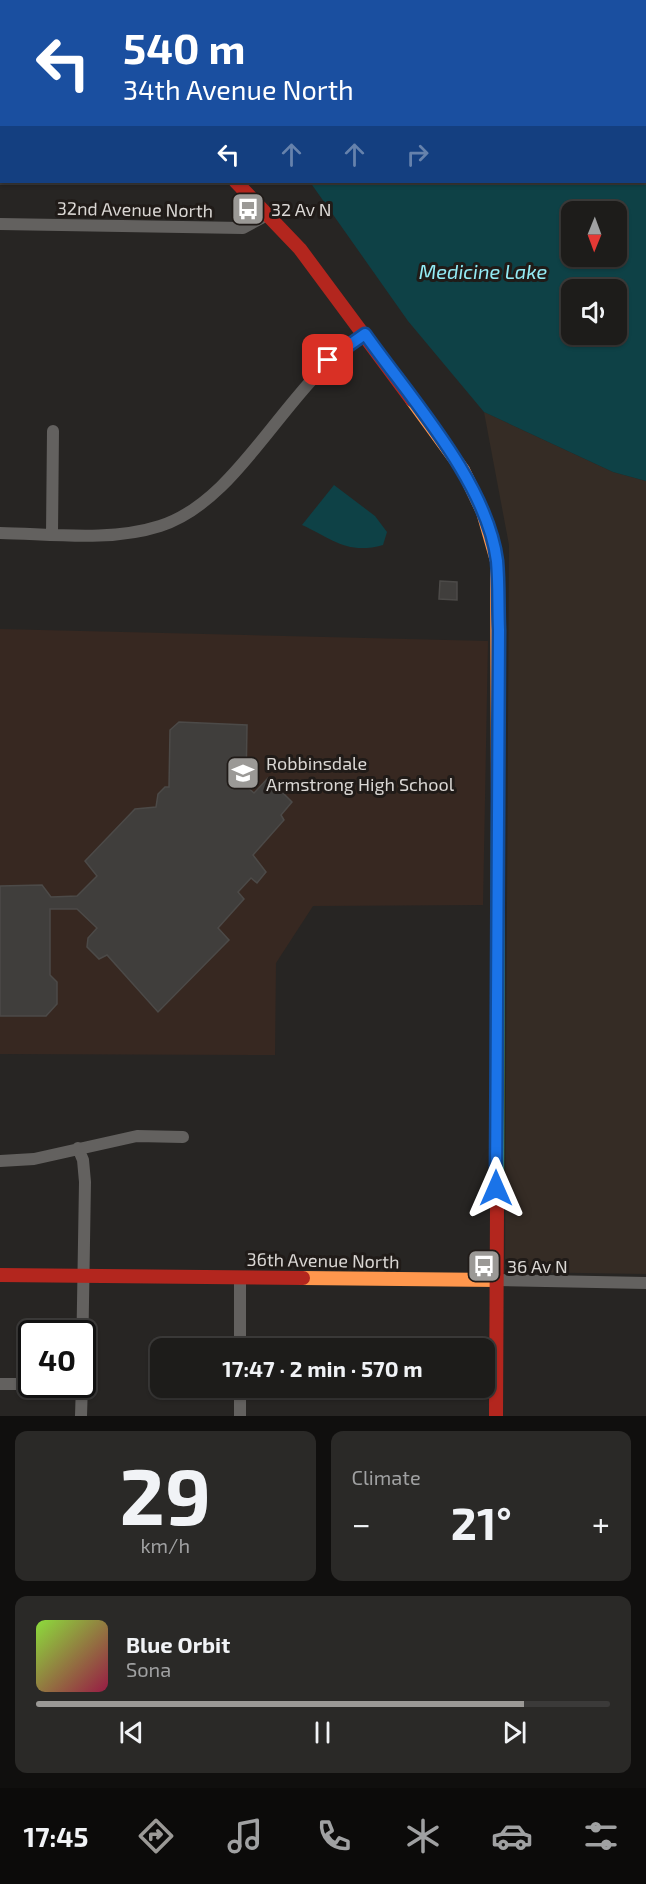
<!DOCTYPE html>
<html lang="en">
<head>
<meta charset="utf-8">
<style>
  body { margin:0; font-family:"Exo 2",sans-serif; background:#2a2927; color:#f1f3f6; height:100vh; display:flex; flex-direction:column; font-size:22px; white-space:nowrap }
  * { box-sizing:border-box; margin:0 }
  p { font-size:20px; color:#a0a1a2 }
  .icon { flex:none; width:33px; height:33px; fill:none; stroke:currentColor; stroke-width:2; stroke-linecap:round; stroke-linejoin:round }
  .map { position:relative; height:1416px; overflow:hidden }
  .sheet { display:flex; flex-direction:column; gap:15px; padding:15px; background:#100f0e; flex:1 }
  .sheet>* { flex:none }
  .guide { position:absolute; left:0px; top:0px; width:646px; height:183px; box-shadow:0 2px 4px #0004,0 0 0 2px #3b3a39; background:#1a4fa0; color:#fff; overflow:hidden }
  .needle { width:39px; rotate:181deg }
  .tools { position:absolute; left:561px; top:201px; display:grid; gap:12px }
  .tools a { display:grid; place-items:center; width:66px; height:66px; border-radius:12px; background:#1d1c1a; box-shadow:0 2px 4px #0004,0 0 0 2px #3b3a39; font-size:30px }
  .speed { position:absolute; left:18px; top:1320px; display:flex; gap:12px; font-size:30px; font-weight:700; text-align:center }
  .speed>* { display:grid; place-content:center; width:78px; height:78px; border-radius:50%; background:#1d1c1a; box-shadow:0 2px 4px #0004,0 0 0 2px #3b3a39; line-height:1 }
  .speed .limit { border:3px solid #111; border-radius:9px; background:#fff; color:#111 }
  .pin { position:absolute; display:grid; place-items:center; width:51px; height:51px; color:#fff; margin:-26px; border-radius:12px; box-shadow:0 3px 9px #0006 }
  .me { position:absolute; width:66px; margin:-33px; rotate:0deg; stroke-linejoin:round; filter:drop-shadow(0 0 4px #0008) }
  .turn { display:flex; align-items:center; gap:21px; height:126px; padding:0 24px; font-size:27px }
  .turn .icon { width:78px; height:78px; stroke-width:2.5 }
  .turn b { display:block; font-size:42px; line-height:51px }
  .lanes { display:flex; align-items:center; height:57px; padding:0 24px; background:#0003; justify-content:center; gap:30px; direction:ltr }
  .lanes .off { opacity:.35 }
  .big { font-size:45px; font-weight:700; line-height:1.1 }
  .sheet .widget { flex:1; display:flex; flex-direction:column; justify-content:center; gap:9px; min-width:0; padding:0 21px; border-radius:12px; background:#2a2927 }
  .sheet .dial { align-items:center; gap:0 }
  .dial b { font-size:78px; line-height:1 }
  .song { display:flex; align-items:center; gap:18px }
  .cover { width:72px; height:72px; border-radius:9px; background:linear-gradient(135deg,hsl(90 70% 55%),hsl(340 70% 35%)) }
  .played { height:6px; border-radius:3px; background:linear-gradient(90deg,#9b9996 85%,#3b3a39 85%) }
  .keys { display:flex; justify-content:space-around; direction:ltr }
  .heat { display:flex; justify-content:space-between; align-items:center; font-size:33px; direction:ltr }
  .sheet .tiles { flex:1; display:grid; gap:15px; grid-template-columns:1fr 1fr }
  .widget:last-child { grid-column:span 2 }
  .trip { position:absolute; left:150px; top:1338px; width:345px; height:60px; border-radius:12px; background:#1d1c1a; box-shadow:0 2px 4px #0004,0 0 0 2px #3b3a39; font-weight:700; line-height:60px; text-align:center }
  .tabs { display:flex; height:96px; justify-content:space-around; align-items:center; background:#0c0b0a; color:#a0a1a2 }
  .tabs .icon { width:42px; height:42px }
  .tabs .active { color:#9b9996 }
  .tabs b { font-size:27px; color:#f1f3f6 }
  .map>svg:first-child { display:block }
  .built { fill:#352c25 }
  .education { fill:#372821 }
  .water { fill:#0e4146; fill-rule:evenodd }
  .building { fill:#403e3c; stroke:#4c4a48; stroke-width:1.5 }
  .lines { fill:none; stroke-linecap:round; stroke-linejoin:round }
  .street { stroke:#63615f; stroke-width:12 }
  .fast { stroke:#63d668; stroke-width:14 }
  .slow { stroke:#ff974d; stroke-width:14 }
  .jam { stroke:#b3261e; stroke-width:14 }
  .route-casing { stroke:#114b97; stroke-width:15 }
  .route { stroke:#1a73e8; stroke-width:10 }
  .labels { text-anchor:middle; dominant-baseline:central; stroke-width:6; stroke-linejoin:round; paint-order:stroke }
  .street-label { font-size:18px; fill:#dad7d4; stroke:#201b18 }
  .poi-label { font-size:18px; fill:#dad7d4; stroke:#201b18; text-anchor:start }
  .water-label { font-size:20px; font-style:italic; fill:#93ebf4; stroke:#201b18 }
</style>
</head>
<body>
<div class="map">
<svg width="646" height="1416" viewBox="0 0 646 1416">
  <rect width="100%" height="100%" fill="#272523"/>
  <path class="built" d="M484,412L613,472L646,481V1274L516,1272L508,1267L505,1258L509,545Z"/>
  <path class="education" d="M0,0H64L65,1L2,2L0,57Z
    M0,629L488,641L483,905L313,906L276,963L275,1055L0,1054Z"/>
  <path class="water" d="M113,0H646V481L613,472L484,412L408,321L310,182H645V2ZM572,212H616V256H572ZM572,290H616V334H572Z
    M334,485L375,516L387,532L383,545C347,555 333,539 302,525Z"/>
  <path class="building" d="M440,581L457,582V600L439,599Z
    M179,722L247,725L246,786L254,793L268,778L292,802L281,815L284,820L253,855L266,872L257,883L251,878L238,892L244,899L218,928L229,940L158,1012L107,955L99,959L87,947L88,938L97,928L77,909H50V975L57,982V1004L46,1016H0V886L42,885L51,897L77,896L97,876L85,861L135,809L156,807L158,794L165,787H169L170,730Z"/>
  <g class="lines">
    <path class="street" d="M26,2L28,0
      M0,22L2,21
      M0,224L243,228L267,215
      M0,533C52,534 110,542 160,526C242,500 287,381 365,334
      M52,534L53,431
      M78,1148L83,1160L85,1182L82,1363
      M0,1161L34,1159L137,1136L183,1137
      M240,1277V1348
      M496,1280L646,1283
      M0,1384H32
      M41,1384L82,1385
      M333,1388H378
      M81,1416L82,1384
      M240,1416V1388"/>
    <path class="fast" d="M497,1208L498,797"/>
    <path class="slow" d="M412,400L463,470L483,512L497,561L498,797
      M303,1278L496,1280"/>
    <path class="jam" d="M77,0L79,2
      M236,182L300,249L412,400
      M0,1275L303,1278
      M496,1416L497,1208"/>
  </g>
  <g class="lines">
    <g class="route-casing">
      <path id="route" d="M328,360L365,334C410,398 487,482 497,561C499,584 498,607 499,630L496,1188"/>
    </g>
    <use href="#route" class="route"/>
  </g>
  <defs>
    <g id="bus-square" transform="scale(1.725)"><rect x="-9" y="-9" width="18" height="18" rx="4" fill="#9b9996" stroke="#201b18"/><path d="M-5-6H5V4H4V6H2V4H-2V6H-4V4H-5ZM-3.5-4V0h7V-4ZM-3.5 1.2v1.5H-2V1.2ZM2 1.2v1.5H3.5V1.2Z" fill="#fff"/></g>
    <g id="school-square" transform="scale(1.725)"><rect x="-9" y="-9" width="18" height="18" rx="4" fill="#9b9996" stroke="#201b18"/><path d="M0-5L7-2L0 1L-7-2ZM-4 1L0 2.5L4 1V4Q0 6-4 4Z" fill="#fff"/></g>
  </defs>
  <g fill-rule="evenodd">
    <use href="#bus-square" x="248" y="209"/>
    <use href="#school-square" x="243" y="773"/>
    <use href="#bus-square" x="484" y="1266"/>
  </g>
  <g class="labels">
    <g class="street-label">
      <text transform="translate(135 209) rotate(1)">32nd Avenue North</text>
      <text transform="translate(323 1260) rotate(1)">36th Avenue North</text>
    </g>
    <g class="poi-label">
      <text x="271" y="209">32 Av N</text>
      <text x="266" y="763">Robbinsdale<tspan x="266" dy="21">Armstrong High School</tspan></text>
      <text x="507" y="1266">36 Av N</text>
    </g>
    <g class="water-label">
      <text x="483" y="271">Medicine Lake</text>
    </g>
  </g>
</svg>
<div class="tools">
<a><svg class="needle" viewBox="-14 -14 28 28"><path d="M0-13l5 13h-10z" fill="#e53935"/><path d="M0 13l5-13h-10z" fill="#a0a1a2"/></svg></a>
<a><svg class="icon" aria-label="sound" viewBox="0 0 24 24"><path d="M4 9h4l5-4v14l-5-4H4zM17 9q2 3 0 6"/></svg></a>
</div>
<div class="speed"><div class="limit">40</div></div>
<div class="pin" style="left:328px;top:360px;background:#d93025"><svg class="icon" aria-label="arrive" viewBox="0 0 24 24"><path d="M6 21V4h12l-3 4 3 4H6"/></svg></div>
<svg class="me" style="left:496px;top:1188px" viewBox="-20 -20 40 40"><path d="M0-17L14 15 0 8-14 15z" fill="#1a73e8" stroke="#fff" stroke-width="4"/></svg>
<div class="trip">17:47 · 2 min · 570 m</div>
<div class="guide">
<div class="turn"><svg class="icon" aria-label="left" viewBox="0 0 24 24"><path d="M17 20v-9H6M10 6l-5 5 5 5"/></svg><div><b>540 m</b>34th Avenue North</div></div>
<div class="lanes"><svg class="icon" aria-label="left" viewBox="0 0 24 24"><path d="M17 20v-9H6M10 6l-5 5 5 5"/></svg><svg class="icon off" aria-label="ahead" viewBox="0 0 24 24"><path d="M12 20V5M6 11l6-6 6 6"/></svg><svg class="icon off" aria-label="ahead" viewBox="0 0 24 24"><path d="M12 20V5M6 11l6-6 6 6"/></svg><svg class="icon off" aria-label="right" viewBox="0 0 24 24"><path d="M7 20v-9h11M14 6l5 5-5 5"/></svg></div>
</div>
</div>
<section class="sheet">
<div class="tiles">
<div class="widget dial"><b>29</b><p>km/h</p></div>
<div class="widget"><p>Climate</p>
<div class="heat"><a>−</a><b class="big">21°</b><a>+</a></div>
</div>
<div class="widget">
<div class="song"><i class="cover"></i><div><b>Blue Orbit</b><p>Sona</p></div></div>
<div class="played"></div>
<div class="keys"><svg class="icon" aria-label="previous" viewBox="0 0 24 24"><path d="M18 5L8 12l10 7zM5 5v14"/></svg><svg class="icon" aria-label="pause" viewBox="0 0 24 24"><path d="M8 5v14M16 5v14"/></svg><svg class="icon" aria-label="next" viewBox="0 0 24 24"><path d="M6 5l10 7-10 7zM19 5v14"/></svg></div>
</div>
</div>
</section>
<nav class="tabs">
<b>17:45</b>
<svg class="icon active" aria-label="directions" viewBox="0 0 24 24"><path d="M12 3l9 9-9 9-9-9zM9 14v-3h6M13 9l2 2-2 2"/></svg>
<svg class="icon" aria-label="music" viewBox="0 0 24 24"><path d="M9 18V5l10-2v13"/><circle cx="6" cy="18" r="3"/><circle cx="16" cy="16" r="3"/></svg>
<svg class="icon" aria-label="phone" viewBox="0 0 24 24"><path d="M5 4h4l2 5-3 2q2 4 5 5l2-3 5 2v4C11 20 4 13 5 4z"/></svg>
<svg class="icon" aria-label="climate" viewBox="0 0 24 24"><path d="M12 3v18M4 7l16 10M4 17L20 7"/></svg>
<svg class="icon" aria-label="car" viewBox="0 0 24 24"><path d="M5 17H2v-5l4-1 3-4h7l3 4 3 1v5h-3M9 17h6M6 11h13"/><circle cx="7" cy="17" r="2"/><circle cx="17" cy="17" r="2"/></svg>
<svg class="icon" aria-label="filters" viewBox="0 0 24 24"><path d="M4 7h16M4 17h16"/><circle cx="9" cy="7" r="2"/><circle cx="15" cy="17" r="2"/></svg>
</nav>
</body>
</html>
